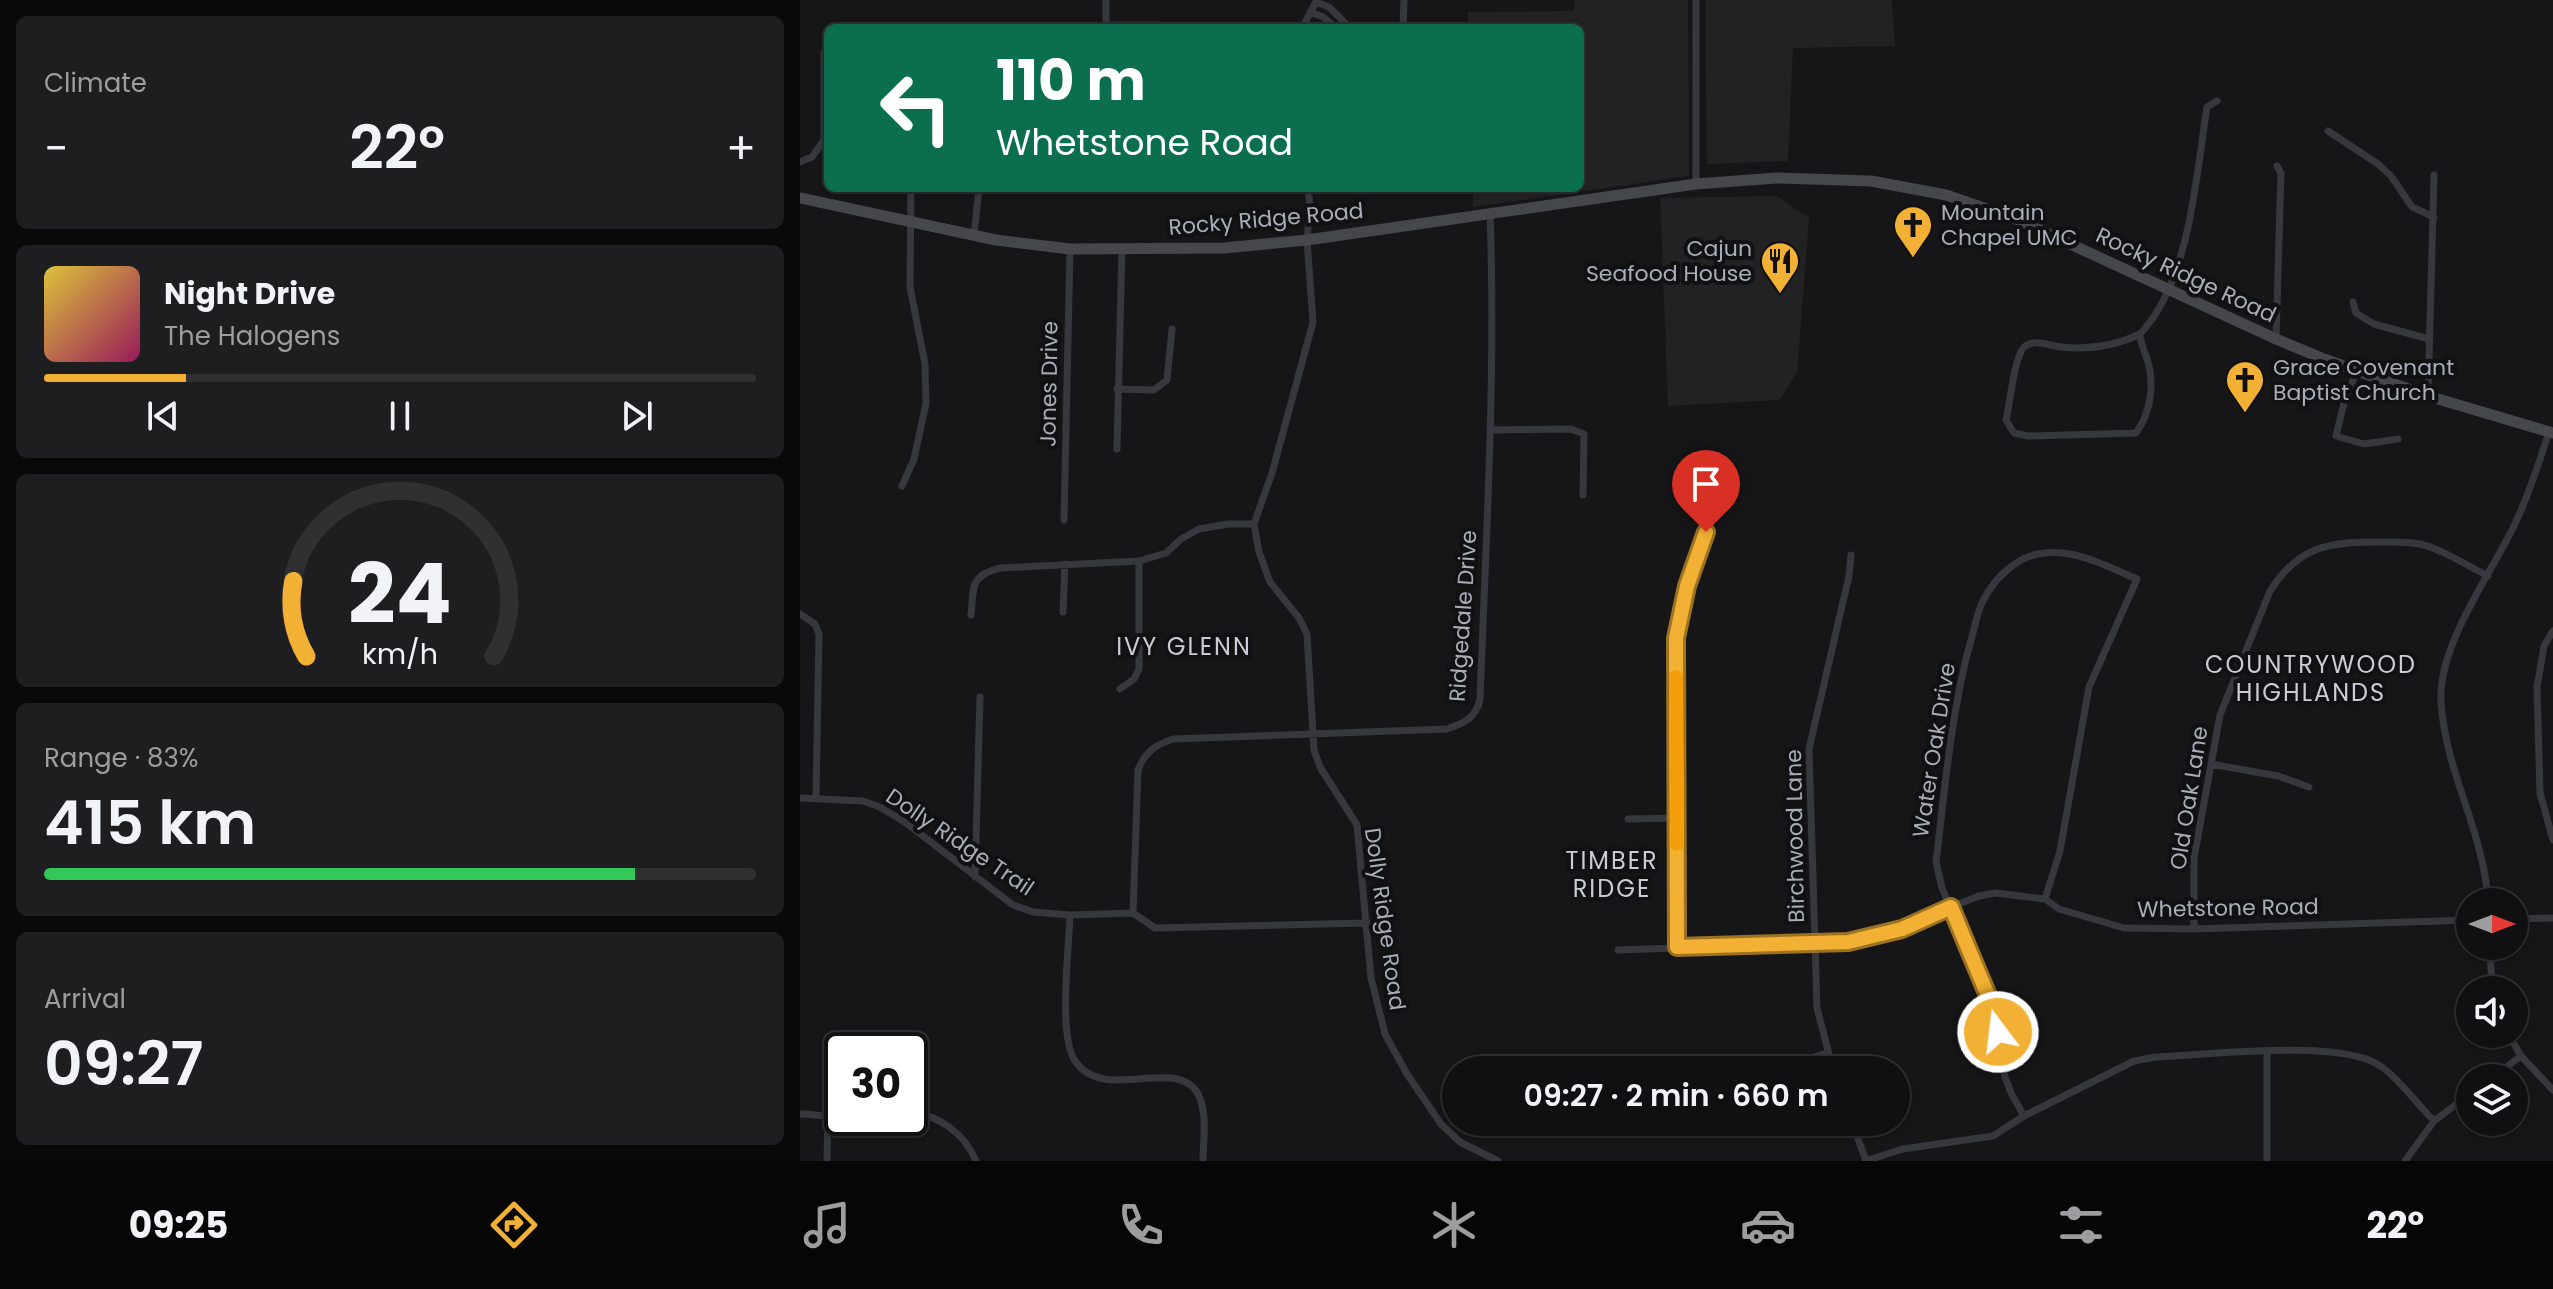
<!DOCTYPE html>
<html lang="en">
<head>
<meta charset="utf-8">
<style>
  body { margin:0; font-family:Poppins,sans-serif; background:#1e1e20; color:#f1f3f6; height:100vh; display:flex; flex-direction:column; font-size:30px; white-space:nowrap }
  * { box-sizing:border-box; margin:0 }
  p { font-size:26px; color:#9c9d9f }
  .icon { flex:none; width:44px; height:44px; fill:none; stroke:currentColor; stroke-width:2; stroke-linecap:round; stroke-linejoin:round }
  .map { position:relative; flex:1; overflow:hidden }
  .sheet { display:flex; flex-direction:column; gap:16px; padding:16px; background:#09090a; width:800px }
  .sheet>* { flex:none }
  .hud { position:absolute; left:24px; top:24px; width:760px; height:168px; border-radius:12px; box-shadow:0 2px 6px #0004,0 0 0 2px #303032; background:#0b6e4f; color:#fff; overflow:hidden }
  .needle { width:52px; rotate:90deg }
  .controls { position:absolute; left:1656px; top:888px; display:grid; gap:16px }
  .controls a { display:grid; place-items:center; width:72px; height:72px; border-radius:50%; background:#101012; box-shadow:0 2px 6px #0004,0 0 0 2px #303032; font-size:40px }
  .speed { position:absolute; left:24px; top:1032px; display:flex; gap:16px; font-size:40px; font-weight:700; text-align:center }
  .speed>* { display:grid; place-content:center; width:104px; height:104px; border-radius:50%; background:#101012; box-shadow:0 2px 6px #0004,0 0 0 2px #303032; line-height:1 }
  .speed .limit { border:4px solid #111; border-radius:12px; background:#fff; color:#111 }
  .pin { position:absolute; display:grid; place-items:center; width:68px; height:68px; color:#fff; margin:-82px -34px; border-radius:50% 50% 50% 0; rotate:-45deg; box-shadow:0 0 8px #0007 }
  .pin .icon { rotate:45deg }
  .me { position:absolute; width:88px; margin:-44px; rotate:345deg; stroke-linejoin:round; filter:drop-shadow(0 0 6px #0008) }
  .turn { display:flex; align-items:center; gap:28px; height:168px; padding:0 40px; font-size:36px }
  .turn .icon { width:104px; height:104px; stroke-width:2.5 }
  .turn b { display:block; font-size:56px; line-height:68px }
  .big { font-size:60px; font-weight:600; line-height:1.1 }
  .sheet .tile { flex:1; display:flex; flex-direction:column; justify-content:center; gap:12px; min-width:0; padding:0 28px; border-radius:12px; background:#1e1e20 }
  .sheet .dial { align-items:center; gap:0 }
  .dial svg { height:208px; overflow:visible; fill:none; stroke:#303032; stroke-width:7; stroke-linecap:round; text-anchor:middle }
  .dial text { fill:#f1f3f6; stroke:none }
  .song { display:flex; align-items:center; gap:24px }
  .cover { width:96px; height:96px; border-radius:12px; background:linear-gradient(135deg,hsl(50 70% 55%),hsl(330 70% 35%)) }
  .played { height:8px; border-radius:4px; background:linear-gradient(90deg,#f2b134 20%,#303032 20%) }
  .keys { display:flex; justify-content:space-around; direction:ltr }
  .heat { display:flex; justify-content:space-between; align-items:center; font-size:44px; direction:ltr }
  .charge { height:12px; border-radius:6px; background:linear-gradient(90deg,#34c759 83%,#303032 0) }
  .trip { position:absolute; left:642px; top:1056px; width:468px; height:80px; border-radius:40px; background:#101012; box-shadow:0 2px 6px #0004,0 0 0 2px #303032; font-weight:600; line-height:80px; text-align:center }
  .tab-bar { display:flex; height:128px; justify-content:space-around; align-items:center; background:#060607; color:#9c9d9f }
  .tab-bar .icon { width:56px; height:56px }
  .tab-bar .selected { color:#f2b134 }
  .tab-bar b { font-size:36px; color:#f1f3f6 }
  main { display:flex; flex:1; min-height:0 }
  .map>svg:first-child { display:block }
  .built { fill:#222225 }
  .lines { fill:none; stroke-linecap:round; stroke-linejoin:round }
  .minor { stroke:#37383d; stroke-width:7 }
  .secondary { stroke:#45474d; stroke-width:11 }
  .route-casing { stroke:#9d7322; stroke-width:20 }
  .route { stroke:#f2b134; stroke-width:14 }
  .slow { stroke:#f59e0b; stroke-width:14 }
  .labels { text-anchor:middle; dominant-baseline:central; stroke-width:8; stroke-linejoin:round; paint-order:stroke }
  .poi-label { font-size:22px; fill:#a8adb8; stroke:#111113; text-anchor:start }
  .street-label { font-size:22px; fill:#a8adb8; stroke:#111113 }
  .neighbourhood-label { font-size:24px; letter-spacing:2px; fill:#c9ccd4; stroke:#111113 }
</style>
</head>
<body>
<main>
<section class="sheet">
<div class="tile"><p>Climate</p>
<div class="heat"><a>−</a><b class="big">22°</b><a>+</a></div>
</div>
<div class="tile">
<div class="song"><i class="cover"></i><div><b>Night Drive</b><p>The Halogens</p></div></div>
<div class="played"></div>
<div class="keys"><svg class="icon" aria-label="previous" viewBox="0 0 24 24"><path d="M18 5L8 12l10 7zM5 5v14"/></svg><svg class="icon" aria-label="pause" viewBox="0 0 24 24"><path d="M8 5v14M16 5v14"/></svg><svg class="icon" aria-label="next" viewBox="0 0 24 24"><path d="M6 5l10 7-10 7zM19 5v14"/></svg></div>
</div>
<div class="tile dial"><svg viewBox="0 0 100 80">
<path d="M14 69A42 42 0 1 1 86 69"/>
<path d="M14 69A42 42 0 0 1 9 40" stroke="#f2b134"/>
<text x="50" y="56" font-size="32" font-weight="700">24</text>
<text x="50" y="72" font-size="11">km/h</text>
</svg></div>
<div class="tile"><p>Range · 83%</p><b class="big">415 km</b><div class="charge"></div></div>
<div class="tile"><p>Arrival</p><b class="big">09:27</b></div>
</section>
<div class="map">
<svg width="1753" height="1161" viewBox="0 0 1753 1161">
  <rect width="100%" height="100%" fill="#161618"/>
  <path class="built" d="M775,0H888L889,176L673,207V188H780V28H668V12L774,11Z
    M905,0H1092L1095,46L993,48L988,161L907,164Z
    M977,196L1009,218L997,373L979,400L868,406L860,198Z"/>
  <g class="lines">
    <path class="minor" d="M896,0V184
      M516,2L529,7L550,28
      M510,12L523,17L536,28
      M306,25H360
      M306,26V0
      M502,28L517,0
      M572,28L603,27
      M603,28L604,0
      M1528,131L1578,164L1591,176L1612,207L1634,217
      M0,162L12,157L24,140V52
      M508,188L510,206L507,240L513,322L472,473L454,524L459,552L470,582L499,618L507,634L514,750L520,767L557,825L571,978L585,1034L607,1074L641,1124L660,1142L698,1161
      M174,236L179,188
      M1553,302L1556,313L1574,324L1629,339
      M1340,334C1315,346 1289,350 1261,347C1249,346 1235,338 1224,347C1214,358 1210,404 1206,420L1214,433L1228,436L1336,433C1351,412 1355,384 1347,359C1344,349 1340,343 1340,334C1390,282 1396,176 1407,107L1417,101
      M1476,339L1481,173L1477,166
      M1557,371L1545,399L1536,436L1564,444L1598,439
      M317,389L354,390L367,380L372,329
      M1628,396L1634,175
      M690,430L771,429L784,434L783,495
      M317,449L322,248
      M102,486L114,459L126,404L125,364L110,287L111,188
      M264,520L270,249
      M263,612L265,564
      M0,614L15,624L19,634L16,797
      M171,615C174,587 169,576 200,568L339,561L366,553L381,539L399,529L428,524H454
      M1753,631L1744,646L1737,687L1740,793L1753,840
      M320,689L334,679L339,669V561
      M1411,764L1478,776L1509,787
      M0,798L63,801L80,807L106,823L213,905L233,912L270,915L333,913L355,928L567,923
      M828,819L877,818
      M175,877L180,697
      M1688,902C1684,830 1645,773 1641,701C1638,645 1691,574 1715,524C1729,494 1739,463 1749,432
      M333,913L338,770C345,752 355,745 373,739L647,729C664,723 675,719 680,700C686,538 696,375 690,212
      M270,915C269,947 258,1036 275,1061C304,1104 376,1055 398,1094C408,1113 403,1140 403,1161
      M1714,919L1753,918
      M1394,929V858L1420,715L1470,591C1498,547 1527,542 1576,542C1591,542 1606,541 1620,544C1644,550 1666,565 1688,576
      M1690,946L1692,990
      M877,947L876,638L887,586L906,532
      M818,950L1048,942L1102,929L1151,907L1179,896L1196,893L1245,899L1259,909L1324,928L1394,929L1670,920
      M1708,1034L1721,1056L1753,1090
      M1467,1052V1161
      M972,1070L1027,1053
      M1033,1070L1017,1008L1009,749L1049,576L1051,555
      M1692,1078L1721,1056
      M110,1112C139,1115 165,1134 176,1161
      M0,1114C15,1114 27,1118 42,1116
      M1224,1116L1212,1095L1205,1077L1194,1010L1142,888L1136,862C1145,788 1151,712 1171,640C1175,627 1177,611 1184,599C1194,579 1216,558 1238,554C1273,547 1306,566 1337,579L1289,687L1260,851L1245,899
      M1052,1122L1066,1161
      M27,1161L28,1118
      M1065,1161L1103,1149L1193,1136L1224,1116L1334,1061L1356,1057C1407,1055 1543,1038 1582,1067C1601,1081 1617,1104 1634,1121
      M1605,1161L1634,1121L1670,1094"/>
    <path class="secondary" d="M0,198L196,240L270,249L424,248L507,240L896,184L977,178L1071,181L1146,195L1216,219L1476,339L1524,359L1628,396L1753,433"/>
  </g>
  <g class="lines">
    <g class="route-casing">
      <path id="route" d="M906,532L887,586L876,638L877,947L1048,942L1102,929L1151,907L1194,1010L1198,1032"/>
    </g>
    <use href="#route" class="route"/>
    <path class="slow" d="M876,677L877,844"/>
  </g>
  <defs>
    <g id="church-pin" transform="scale(2)"><path d="M0 17L-7.5 6A9.5 9.5 0 1 1 7.5 6Z" fill="#f2b134" stroke="#111113"/><path d="M-1.2-6h2.4v3.5h3.3v2.4h-3.3V6h-2.4V-.1h-3.3v-2.4h3.3Z" fill="#111"/></g>
    <g id="restaurant-pin" transform="scale(2)"><path d="M0 17L-7.5 6A9.5 9.5 0 1 1 7.5 6Z" fill="#f2b134" stroke="#111113"/><path d="M-5-6h1v4h1v-4h1v4h1v-4h1v5L-1.5 .5V6h-2V.5L-5-1ZM5-6V6H3V1.5H1.5Q1.5-4 5-6Z" fill="#111"/></g>
  </defs>
  <g fill-rule="evenodd">
    <use href="#church-pin" x="1113" y="225"/>
    <use href="#restaurant-pin" x="980" y="261"/>
    <use href="#church-pin" x="1445" y="380"/>
  </g>
  <g class="labels">
    <g class="poi-label">
      <text x="1141" y="212">Mountain<tspan x="1141" dy="25">Chapel UMC</tspan></text>
      <text x="952" y="248" text-anchor="end">Cajun<tspan x="952" dy="25">Seafood House</tspan></text>
      <text x="1473" y="367">Grace Covenant<tspan x="1473" dy="25">Baptist Church</tspan></text>
    </g>
    <g class="street-label">
      <text transform="translate(466 219) rotate(-5)">Rocky Ridge Road</text>
      <text transform="translate(1386 275) rotate(25)">Rocky Ridge Road</text>
      <text transform="translate(249 384) rotate(-89)">Jones Drive</text>
      <text transform="translate(663 616) rotate(-86)">Ridgedale Drive</text>
      <text transform="translate(1134 750) rotate(-81)">Water Oak Drive</text>
      <text transform="translate(1389 798) rotate(-81)">Old Oak Lane</text>
      <text transform="translate(995 836) rotate(-91)">Birchwood Lane</text>
      <text transform="translate(160 842) rotate(34)">Dolly Ridge Trail</text>
      <text transform="translate(1428 908) rotate(-1)">Whetstone Road</text>
      <text transform="translate(585 919) rotate(82)">Dolly Ridge Road</text>
    </g>
    <g class="neighbourhood-label">
      <text x="384" y="646">IVY GLENN</text>
      <text x="1511" y="664">COUNTRYWOOD<tspan x="1511" dy="28">HIGHLANDS</tspan></text>
      <text x="812" y="860">TIMBER<tspan x="812" dy="28">RIDGE</tspan></text>
    </g>
  </g>
</svg>
<div class="controls">
<a><svg class="needle" viewBox="-14 -14 28 28"><path d="M0-13l5 13h-10z" fill="#e53935"/><path d="M0 13l5-13h-10z" fill="#9c9d9f"/></svg></a>
<a><svg class="icon" aria-label="sound" viewBox="0 0 24 24"><path d="M4 9h4l5-4v14l-5-4H4zM17 9q2 3 0 6"/></svg></a>
<a><svg class="icon" aria-label="layers" viewBox="0 0 24 24"><path d="M12 4l9 5-9 5-9-5zM3 14l9 5 9-5"/></svg></a>
</div>
<div class="speed"><div class="limit">30</div></div>
<div class="pin" style="left:906px;top:532px;background:#d93025"><svg class="icon" aria-label="arrive" viewBox="0 0 24 24"><path d="M6 21V4h12l-3 4 3 4H6"/></svg></div>
<svg class="me" style="left:1198px;top:1032px" viewBox="-20 -20 40 40"><circle r="17" fill="#f2b134" stroke="#fff" stroke-width="3"/><path d="M0-11L8 9 0 5-8 9z" fill="#fff"/></svg>
<div class="trip">09:27 · 2 min · 660 m</div>
<div class="hud">
<div class="turn"><svg class="icon" aria-label="left" viewBox="0 0 24 24"><path d="M17 20v-9H6M10 6l-5 5 5 5"/></svg><div><b>110 m</b>Whetstone Road</div></div>
</div>
</div>
</main>
<nav class="tab-bar">
<b>09:25</b>
<svg class="icon selected" aria-label="directions" viewBox="0 0 24 24"><path d="M12 3l9 9-9 9-9-9zM9 14v-3h6M13 9l2 2-2 2"/></svg>
<svg class="icon" aria-label="music" viewBox="0 0 24 24"><path d="M9 18V5l10-2v13"/><circle cx="6" cy="18" r="3"/><circle cx="16" cy="16" r="3"/></svg>
<svg class="icon" aria-label="phone" viewBox="0 0 24 24"><path d="M5 4h4l2 5-3 2q2 4 5 5l2-3 5 2v4C11 20 4 13 5 4z"/></svg>
<svg class="icon" aria-label="climate" viewBox="0 0 24 24"><path d="M12 3v18M4 7l16 10M4 17L20 7"/></svg>
<svg class="icon" aria-label="car" viewBox="0 0 24 24"><path d="M5 17H2v-5l4-1 3-4h7l3 4 3 1v5h-3M9 17h6M6 11h13"/><circle cx="7" cy="17" r="2"/><circle cx="17" cy="17" r="2"/></svg>
<svg class="icon" aria-label="filters" viewBox="0 0 24 24"><path d="M4 7h16M4 17h16"/><circle cx="9" cy="7" r="2"/><circle cx="15" cy="17" r="2"/></svg>
<b>22°</b>
</nav>
</body>
</html>
